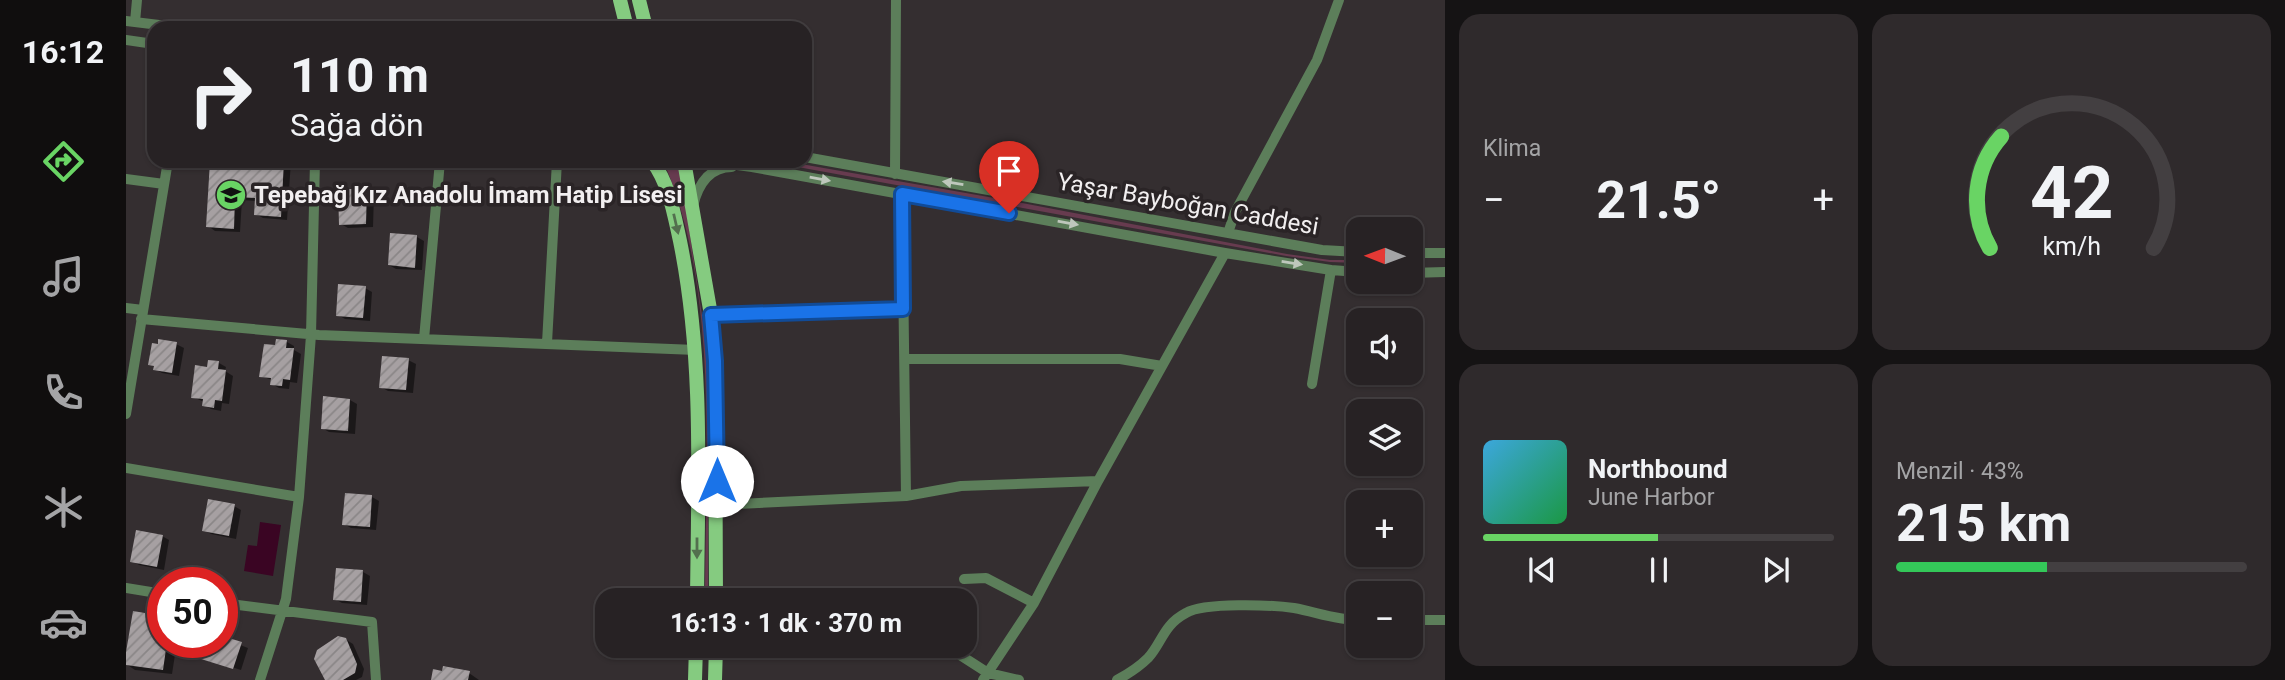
<!DOCTYPE html>
<html lang="tr">
<head>
<meta charset="utf-8">
<style>
  body { margin:0; font-family:Roboto,sans-serif; background:#2f2a2c; color:#f1f3f6; height:100vh; display:flex; flex-direction:column; font-size:26px; white-space:nowrap }
  * { box-sizing:border-box; margin:0 }
  p { font-size:23px; color:#a4a4a6 }
  .icon { flex:none; width:38px; height:38px; fill:none; stroke:currentColor; stroke-width:2; stroke-linecap:round; stroke-linejoin:round }
  .map { position:relative; flex:1; overflow:hidden }
  .panel { display:flex; flex-direction:column; gap:14px; padding:14px; background:#151314; width:840px }
  .panel>* { flex:none }
  .hud { position:absolute; left:21px; top:21px; width:665px; height:147px; border-radius:21px; box-shadow:0 2px 5px #0004,0 0 0 2px #433f41; background:#272224; color:#f1f3f6; overflow:hidden }
  .needle { width:46px; rotate:271deg }
  .controls { position:absolute; left:1220px; top:217px; display:grid; gap:14px }
  .controls a { display:grid; place-items:center; width:77px; height:77px; border-radius:14px; background:#272224; box-shadow:0 2px 5px #0004,0 0 0 2px #433f41; font-size:35px }
  .speed { position:absolute; left:21px; top:567px; display:flex; gap:14px; font-size:35px; font-weight:700; text-align:center }
  .speed>* { display:grid; place-content:center; width:91px; height:91px; border-radius:50%; background:#272224; box-shadow:0 2px 5px #0004,0 0 0 2px #433f41; line-height:1 }
  .speed .limit { border:10px solid #d22; background:#fff; color:#111 }
  .pin { position:absolute; display:grid; place-items:center; width:60px; height:60px; color:#fff; margin:-72px -30px; border-radius:50% 50% 50% 0; rotate:-45deg; box-shadow:0 0 7px #0007 }
  .pin .icon { rotate:45deg }
  .me { position:absolute; width:77px; margin:-38px; rotate:0deg; stroke-linejoin:round; filter:drop-shadow(0 0 5px #0008) }
  .turn { display:flex; align-items:center; gap:24px; height:147px; padding:0 28px; font-size:32px }
  .turn .icon { width:91px; height:91px; stroke-width:2.5 }
  .turn b { display:block; font-size:49px; line-height:60px }
  .big { font-size:52px; font-weight:700; line-height:1.1 }
  .panel .widget { flex:1; display:flex; flex-direction:column; justify-content:center; gap:10px; min-width:0; padding:0 24px; border-radius:21px; background:#2f2a2c }
  .panel .dial { align-items:center; gap:0 }
  .dial svg { height:182px; overflow:visible; fill:none; stroke:#433f41; stroke-width:7; stroke-linecap:round; text-anchor:middle }
  .dial text { fill:#f1f3f6; stroke:none }
  .song { display:flex; align-items:center; gap:21px }
  .cover { width:84px; height:84px; border-radius:10px; background:linear-gradient(135deg,hsl(200 70% 55%),hsl(140 70% 35%)) }
  .played { height:7px; border-radius:4px; background:linear-gradient(90deg,#69d464 50%,#433f41 50%) }
  .keys { display:flex; justify-content:space-around; direction:ltr }
  .heat { display:flex; justify-content:space-between; align-items:center; font-size:38px; direction:ltr }
  .charge { height:10px; border-radius:5px; background:linear-gradient(90deg,#34c759 43%,#433f41 0) }
  .panel .tiles { flex:1; display:grid; gap:14px; grid-template-columns:repeat(2,1fr) }
  .trip { position:absolute; left:469px; top:588px; width:382px; height:70px; border-radius:21px; background:#272224; box-shadow:0 2px 5px #0004,0 0 0 2px #433f41; font-weight:700; line-height:70px; text-align:center }
  main { display:flex; flex:1; min-height:0 }
  .tabs { display:flex; flex-direction:column; width:126px; justify-content:space-around; align-items:center; background:#100e0e; color:#a4a4a6 }
  .tabs .icon { width:49px; height:49px }
  .tabs .selected { color:#69d464 }
  .tabs b { font-size:32px; color:#f1f3f6 }
  .map>svg:first-child { display:block }
  .green { fill:#673b4f }
  .water { fill:#3a0523 }
  .shadow { fill:#0007 }
  .building { fill:url(#building-hatch) }
  .lines { fill:none; stroke-linecap:round; stroke-linejoin:round }
  .minor { stroke:#5c7e5a; stroke-width:10 }
  .major { stroke:#85cb80; stroke-width:14 }
  .oneway { fill:#bec7bc }
  .oneway2 { fill:#536f4e }
  .route-casing { stroke:#114b97; stroke-width:18 }
  .route { stroke:#1a73e8; stroke-width:12 }
  .labels { text-anchor:middle; dominant-baseline:central; stroke-width:7; stroke-linejoin:round; paint-order:stroke }
  .poi-label { font-size:24px; font-weight:bold; fill:#f2eff0; stroke:#2a2426; text-anchor:start }
  .street-label { font-size:24px; fill:#f2eff0; stroke:#2a2426 }
</style>
</head>
<body>
<main>
<nav class="tabs">
<b>16:12</b>
<svg class="icon selected" aria-label="directions" viewBox="0 0 24 24"><path d="M12 3l9 9-9 9-9-9zM9 14v-3h6M13 9l2 2-2 2"/></svg>
<svg class="icon" aria-label="music" viewBox="0 0 24 24"><path d="M9 18V5l10-2v13"/><circle cx="6" cy="18" r="3"/><circle cx="16" cy="16" r="3"/></svg>
<svg class="icon" aria-label="phone" viewBox="0 0 24 24"><path d="M5 4h4l2 5-3 2q2 4 5 5l2-3 5 2v4C11 20 4 13 5 4z"/></svg>
<svg class="icon" aria-label="climate" viewBox="0 0 24 24"><path d="M12 3v18M4 7l16 10M4 17L20 7"/></svg>
<svg class="icon" aria-label="car" viewBox="0 0 24 24"><path d="M5 17H2v-5l4-1 3-4h7l3 4 3 1v5h-3M9 17h6M6 11h13"/><circle cx="7" cy="17" r="2"/><circle cx="17" cy="17" r="2"/></svg>
</nav>
<div class="map">
<svg width="1319" height="680" viewBox="0 0 1319 680">
  <defs>
    <pattern id="building-hatch" width="6" height="6" patternUnits="userSpaceOnUse" patternTransform="scale(1.75)"><rect width="6" height="6" fill="#a6a0a2"/><path d="M-1 1l2-2M0 6l6-6M5 7l2-2" fill="none" stroke="#8a8687"/></pattern>
  </defs>
  <rect width="100%" height="100%" fill="#342e30"/>
  <path class="green" d="M639,161H658L891,202L1161,254L1204,260H1232V263L1204,262L1160,256Z
    M554,168L580,342L582,380V600H579C579,464 593,298 541,170Z"/>
  <path class="water" d="M134,522L155,525L147,576L118,571L122,545L131,546Z"/>
  <path class="shadow" d="M132,161H165L161,220L137,218L130,214V201L116,200L114,232L89,231L82,226L132,166Z
    M241,191L248,195L247,227L222,228L215,224Z
    M291,237L298,241L296,270L270,269L263,265Z
    M239,288L246,292L244,321L219,319L212,315Z
    M152,341L161,342L168,346V350L175,354L171,383L164,382L163,389L153,388L146,384V380L135,376L151,347Z
    M50,344L58,348L53,376L36,373L29,369V367L24,364Z
    M282,360L290,364L287,393L262,391L255,387Z
    M84,362L93,363L100,367L99,371L107,376L103,404L96,403L95,411L85,409L78,405V402L67,397L83,369Z
    M224,400L231,404L229,434L203,432L196,428Z
    M246,497L253,501L250,530L225,528L218,524Z
    M108,506L115,510L110,539L85,534L78,530Z
    M36,536L43,540L38,570L13,565L6,561Z
    M237,572L244,576L241,605L216,603L209,599Z
    M96,638L122,648L115,670L77,658L96,642Z
    M219,639L227,644L238,669L236,677L230,680H201Z
    M37,642H51L46,674L9,670L0,664V662Z
    M343,673L353,680H306Z"/>
  <path class="building" d="M84,161L130,164V161H158L155,217L128,215L129,198L109,197L108,229L80,227Z
    M212,189H241L240,224L213,225Z
    M264,233L291,235L289,268L262,265Z
    M212,284L240,286L237,318L210,316Z
    M32,339L51,342L46,373L27,370L28,366L22,365L26,343L32,344Z
    M150,339L161,340L160,348H168L164,380L157,379L156,386L144,385L145,378L133,377L138,344L149,345Z
    M256,356L283,358L280,390L253,388Z
    M82,360L93,361L92,369L100,370L96,401L89,400L88,408L76,406L77,399L65,398L69,365L81,367Z
    M197,396L224,399L222,431L195,429Z
    M219,493L246,495L244,527L216,525Z
    M82,499L109,504L103,536L76,531Z
    M10,530L37,535L31,567L4,562Z
    M210,568L237,570L235,602L207,600Z
    M7,611L37,616V642H41L37,670L0,665V652Z
    M96,636L116,642L107,669L75,659L80,642H96Z
    M212,636L220,638L231,664L229,673L217,680H199L188,659L191,650Z
    M317,666L344,671L342,680H305L307,669L316,671Z"/>
  <g class="lines">
    <path class="minor" d="M0,21L58,28
      M9,22L11,0
      M0,40L28,44
      M679,157L1196,250L1232,252
      M581,161L626,167L1099,253L1205,270L1232,272
      M769,174L770,0
      M0,179L38,184
      M776,194L780,496
      M567,206C572,185 583,167 606,167
      M1102,233L1109,212L1191,60L1213,0
      M1284,253H1319
      M1284,273L1319,272
      M0,308L17,310
      M585,315L777,309
      M15,319L193,335L570,350
      M298,339L314,161
      M421,343L431,161
      M779,359H994L1036,366
      M1186,384L1205,270
      M0,414L42,161
      M0,468L173,497
      M591,505L780,496L835,486L972,481
      M838,579L860,578L908,603
      M0,588L37,594
      M96,603L246,622L250,680
      M1284,620H1319
      M820,646L862,673L893,680
      M134,680L160,599L173,497L185,335L189,161
      M857,680L908,603L972,481L1099,253
      M991,680C1002,674 1013,667 1022,658C1036,643 1037,625 1060,613C1078,602 1146,605 1168,608C1190,612 1210,620 1232,620"/>
    <path class="major" d="M494,0L501,28
      M513,0L520,28
      M526,161C543,183 548,214 554,241C578,359 572,481 571,600
      M530,161L536,163L549,161
      M558,161L585,315L589,361L590,600
      M569,680L570,646
      M589,680L590,646"/>
  </g>
  <defs><path id="oneway-solid" d="M-6-.8H1V-3.2L6.5 0L1 3.2V.8H-6Z" transform="scale(1.75)"/></defs>
  <g class="oneway">
    <use href="#oneway-solid" transform="translate(694 179) rotate(10)"/>
    <use href="#oneway-solid" transform="translate(827 183) rotate(-171)"/>
    <use href="#oneway-solid" transform="translate(942 223) rotate(10)"/>
    <use href="#oneway-solid" transform="translate(1166 263) rotate(9)"/>
  </g>
  <g class="oneway2">
    <use href="#oneway-solid" transform="translate(550 224) rotate(77)"/>
    <use href="#oneway-solid" transform="translate(571 548) rotate(90)"/>
  </g>
  <g class="lines">
    <g class="route-casing">
      <path id="route" d="M591,481L589,361L585,315L777,309L776,194L883,213"/>
    </g>
    <use href="#route" class="route"/>
  </g>
  <defs>
    <g id="school-disc" transform="scale(1.575)"><circle r="9.5" fill="#69d464" stroke="#2a2426"/><path d="M0-5L7-2L0 1L-7-2ZM-4 1L0 2.5L4 1V4Q0 6-4 4Z" fill="#111"/></g>
  </defs>
  <g fill-rule="evenodd">
    <use href="#school-disc" x="105" y="195"/>
  </g>
  <g class="labels">
    <g class="poi-label">
      <text x="128" y="195">Tepebağ Kız Anadolu İmam Hatip Lisesi</text>
    </g>
    <g class="street-label">
      <text transform="translate(1062 204) rotate(10)">Yaşar Bayboğan Caddesi</text>
    </g>
  </g>
</svg>
<div class="controls">
<a><svg class="needle" viewBox="-14 -14 28 28"><path d="M0-13l5 13h-10z" fill="#e53935"/><path d="M0 13l5-13h-10z" fill="#a4a4a6"/></svg></a>
<a><svg class="icon" aria-label="sound" viewBox="0 0 24 24"><path d="M4 9h4l5-4v14l-5-4H4zM17 9q2 3 0 6"/></svg></a>
<a><svg class="icon" aria-label="layers" viewBox="0 0 24 24"><path d="M12 4l9 5-9 5-9-5zM3 14l9 5 9-5"/></svg></a>
<a>+</a>
<a>−</a>
</div>
<div class="speed"><div class="limit">50</div></div>
<div class="pin" style="left:883px;top:213px;background:#d93025"><svg class="icon" aria-label="arrive" viewBox="0 0 24 24"><path d="M6 21V4h12l-3 4 3 4H6"/></svg></div>
<svg class="me" style="left:591px;top:481px" viewBox="-20 -20 40 40"><circle r="19" fill="#fff"/><path d="M0-13L10 11 0 6-10 11z" fill="#1a73e8"/></svg>
<div class="trip">16:13 · 1 dk · 370 m</div>
<div class="hud">
<div class="turn"><svg class="icon" aria-label="right" viewBox="0 0 24 24"><path d="M7 20v-9h11M14 6l5 5-5 5"/></svg><div><b>110 m</b>Sağa dön</div></div>
</div>
</div>
<section class="panel">
<div class="tiles">
<div class="widget"><p>Klima</p>
<div class="heat"><a>−</a><b class="big">21.5°</b><a>+</a></div>
</div>
<div class="widget dial"><svg viewBox="0 0 100 80">
<path d="M14 69A42 42 0 1 1 86 69"/>
<path d="M14 69A42 42 0 0 1 19 20" stroke="#69d464"/>
<text x="50" y="56" font-size="32" font-weight="700">42</text>
<text x="50" y="72" font-size="11">km/h</text>
</svg></div>
<div class="widget">
<div class="song"><i class="cover"></i><div><b>Northbound</b><p>June Harbor</p></div></div>
<div class="played"></div>
<div class="keys"><svg class="icon" aria-label="previous" viewBox="0 0 24 24"><path d="M18 5L8 12l10 7zM5 5v14"/></svg><svg class="icon" aria-label="pause" viewBox="0 0 24 24"><path d="M8 5v14M16 5v14"/></svg><svg class="icon" aria-label="next" viewBox="0 0 24 24"><path d="M6 5l10 7-10 7zM19 5v14"/></svg></div>
</div>
<div class="widget"><p>Menzil · 43%</p><b class="big">215 km</b><div class="charge"></div></div>
</div>
</section>
</main>
</body>
</html>
